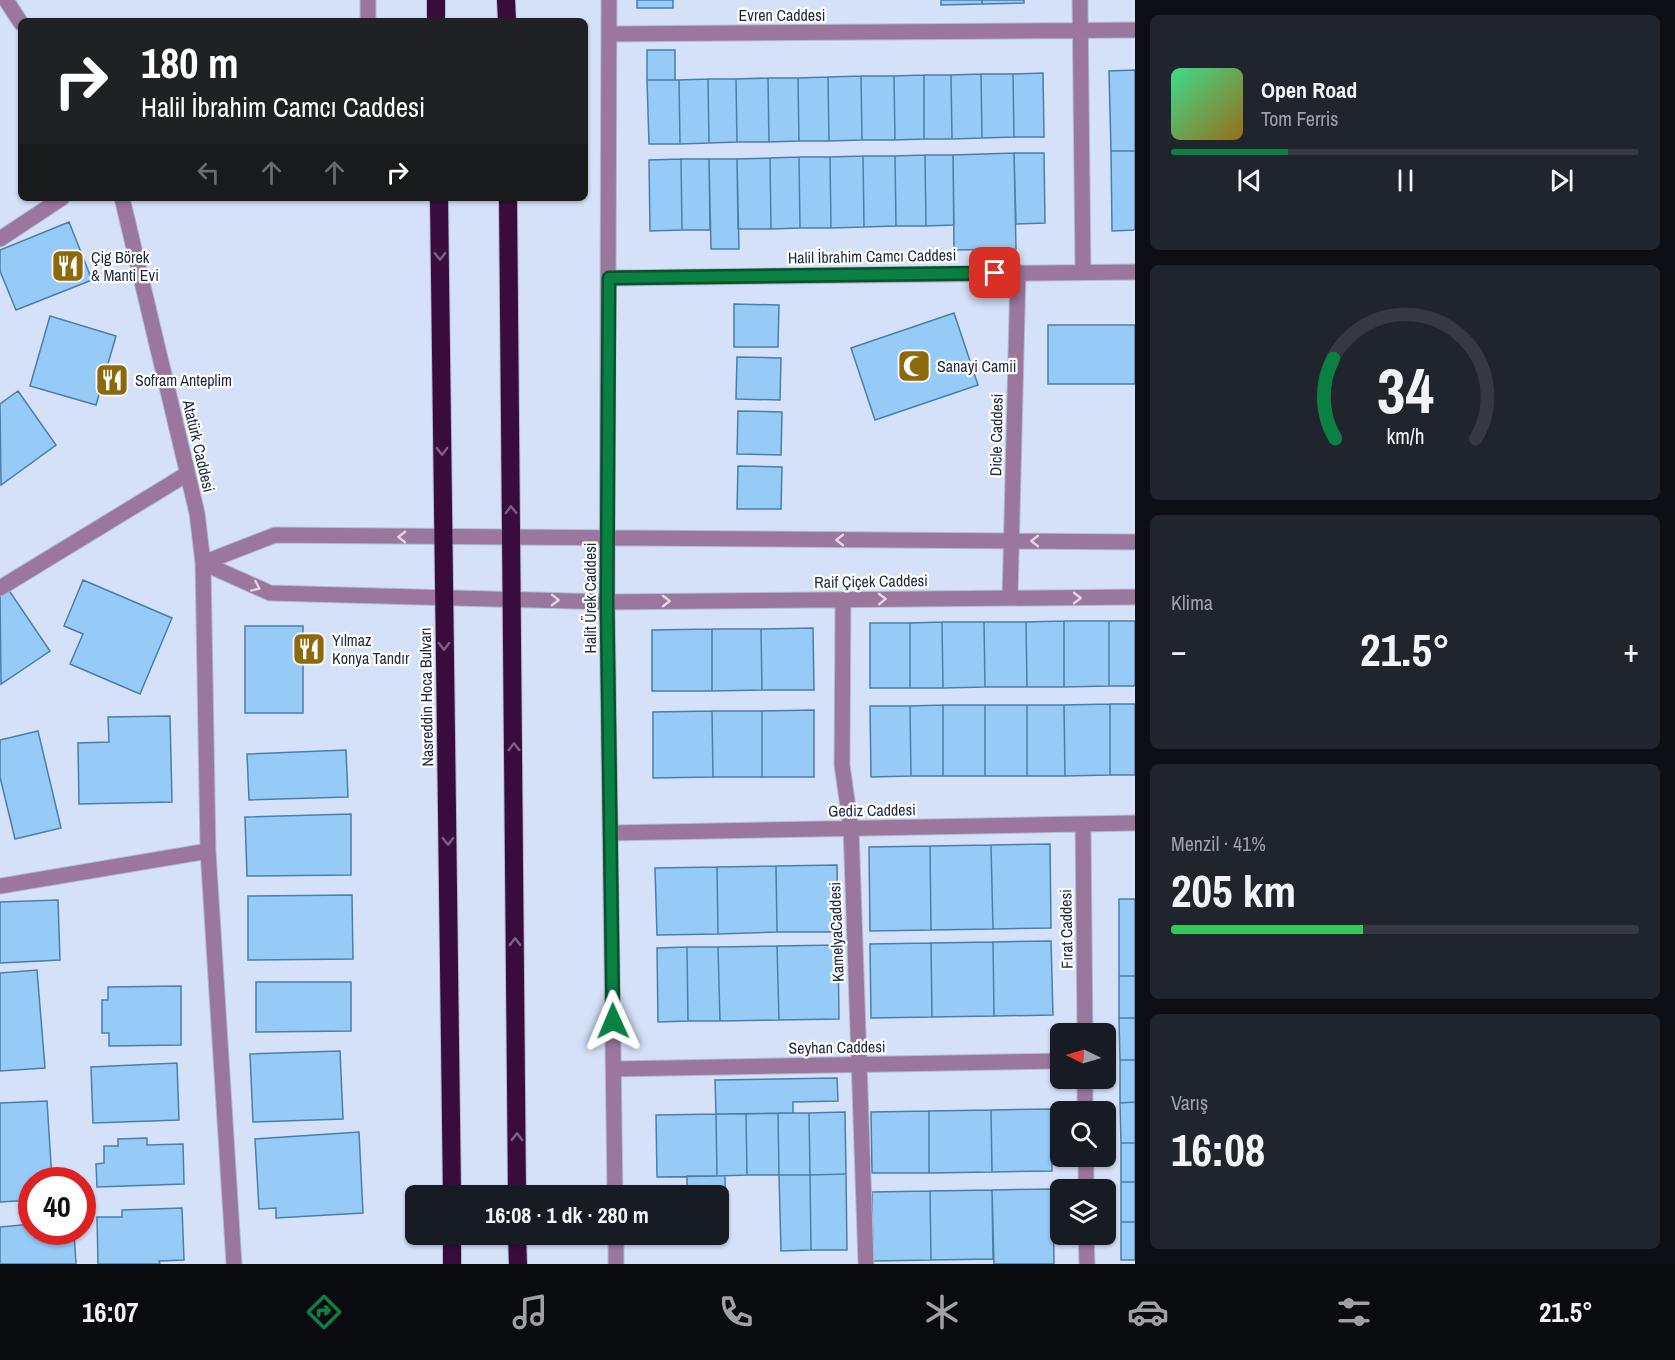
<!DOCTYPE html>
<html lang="tr">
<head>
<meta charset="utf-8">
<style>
  body { margin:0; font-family:"Archivo Narrow",sans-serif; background:#20242c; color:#f1f3f6; height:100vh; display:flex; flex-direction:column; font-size:22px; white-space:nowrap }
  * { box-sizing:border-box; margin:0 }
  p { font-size:20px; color:#9ea1a6 }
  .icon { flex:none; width:33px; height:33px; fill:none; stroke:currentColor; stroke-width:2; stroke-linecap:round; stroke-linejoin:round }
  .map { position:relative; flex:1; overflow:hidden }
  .side { display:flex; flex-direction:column; gap:15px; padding:15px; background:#0d0f14; width:540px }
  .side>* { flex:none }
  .banner { position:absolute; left:18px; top:18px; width:570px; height:183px; border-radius:9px; box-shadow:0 2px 4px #0004; background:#202124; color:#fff; overflow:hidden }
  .needle { width:39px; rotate:275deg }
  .buttons { position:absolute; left:1050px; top:1023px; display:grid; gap:12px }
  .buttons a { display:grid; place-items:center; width:66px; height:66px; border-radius:9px; background:#171b24; box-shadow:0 2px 4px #0004; font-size:30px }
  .speed { position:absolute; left:18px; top:1167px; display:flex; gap:12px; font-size:30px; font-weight:700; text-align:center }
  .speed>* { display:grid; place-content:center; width:78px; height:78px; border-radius:50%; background:#171b24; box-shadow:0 2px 4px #0004; line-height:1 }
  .speed .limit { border:9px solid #d22; background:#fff; color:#111 }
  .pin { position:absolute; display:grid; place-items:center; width:51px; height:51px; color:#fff; margin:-26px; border-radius:12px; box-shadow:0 3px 9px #0006 }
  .me { position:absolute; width:66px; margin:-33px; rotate:359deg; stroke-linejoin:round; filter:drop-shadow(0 0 4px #0008) }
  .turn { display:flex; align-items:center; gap:21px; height:126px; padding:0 24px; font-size:27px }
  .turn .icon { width:78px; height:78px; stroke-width:2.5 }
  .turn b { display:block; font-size:42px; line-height:51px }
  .lanes { display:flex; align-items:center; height:57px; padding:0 24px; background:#0003; justify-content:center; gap:30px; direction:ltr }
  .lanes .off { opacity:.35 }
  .big { font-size:45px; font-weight:700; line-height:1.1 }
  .side .card { flex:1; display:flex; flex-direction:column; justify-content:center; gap:9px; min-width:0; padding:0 21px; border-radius:9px; background:#20242c }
  .side .dial { align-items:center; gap:0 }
  .dial svg { height:156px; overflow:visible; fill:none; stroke:#363941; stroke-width:7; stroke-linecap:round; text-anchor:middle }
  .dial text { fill:#f1f3f6; stroke:none }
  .song { display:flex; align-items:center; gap:18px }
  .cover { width:72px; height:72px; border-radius:9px; background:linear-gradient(135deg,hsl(150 70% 55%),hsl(40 70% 35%)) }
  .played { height:6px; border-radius:3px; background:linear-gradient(90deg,#0b8043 25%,#363941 25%) }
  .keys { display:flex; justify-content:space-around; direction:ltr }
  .heat { display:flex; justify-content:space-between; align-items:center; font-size:33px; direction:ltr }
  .charge { height:9px; border-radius:4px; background:linear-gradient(90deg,#34c759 41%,#363941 0) }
  .trip { position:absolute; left:405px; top:1185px; width:324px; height:60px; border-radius:9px; background:#171b24; box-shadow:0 2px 4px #0004; font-weight:700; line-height:60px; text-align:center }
  .dock { display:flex; height:96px; justify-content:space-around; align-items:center; background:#090b0e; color:#9ea1a6 }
  .dock .icon { width:42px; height:42px }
  .dock .selected { color:#0b8043 }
  .dock b { font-size:27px; color:#f1f3f6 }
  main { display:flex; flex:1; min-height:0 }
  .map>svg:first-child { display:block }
  .building { fill:#97cbf7; stroke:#4b7ea8; stroke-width:1.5 }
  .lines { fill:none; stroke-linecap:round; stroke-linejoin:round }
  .minor-casing { stroke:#b0bcd3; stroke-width:17 }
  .highway-casing { stroke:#b0bcd3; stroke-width:20 }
  .minor { stroke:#9b769d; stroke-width:15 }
  .highway { stroke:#390c3d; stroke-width:18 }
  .oneway { stroke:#7e6181 }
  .oneway2 { stroke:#e1d6e2 }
  .route-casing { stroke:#07532c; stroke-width:15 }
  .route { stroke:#0b8043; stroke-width:10 }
  .labels { text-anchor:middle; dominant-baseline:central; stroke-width:4.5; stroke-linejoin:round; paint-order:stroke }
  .street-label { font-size:16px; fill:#1e283e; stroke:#fff }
  .poi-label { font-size:16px; fill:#1e283e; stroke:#fff; text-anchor:start }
</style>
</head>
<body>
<main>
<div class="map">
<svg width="1135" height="1264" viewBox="0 0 1135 1264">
  <rect width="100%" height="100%" fill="#d5e1f8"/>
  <path class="building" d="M637,0H673V8H637Z
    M941,0H982V4L941,5Z
    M982,0H1024V3L982,4Z
    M647,50H675V80H647Z
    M1135,70V151H1111L1109,71Z
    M1043,73L1044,137H1014L1013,74Z
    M981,74L982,138L952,139L951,75Z
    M981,74H1013L1014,137L982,138Z
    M924,75V139L895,140L894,76Z
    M924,75H951L952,139H924Z
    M861,76L862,140L829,141L828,77Z
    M861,76H894L895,140H862Z
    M828,77L829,141H799L798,78Z
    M768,78L769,142H737L736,79Z
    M768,78H798L799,141L769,142Z
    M708,79L709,143L680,144L679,80Z
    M708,79H736L737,142L709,143Z
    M647,80H679L680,144H649Z
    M1111,151H1135V230L1112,231Z
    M1014,153L1016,249L954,250L953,155Z
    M1014,153H1044L1045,223L1016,224Z
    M925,155L926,226H896L895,156Z
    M925,155H953L954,225L926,226Z
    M863,156L864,227L831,228L830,157Z
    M863,156H895L896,226L864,227Z
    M799,157L800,228L771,229L770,158Z
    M799,157H830L831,228H800Z
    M770,158L771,229H738L737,159Z
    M681,159L682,230L650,231L649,160Z
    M681,159H709L710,230H682Z
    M709,159H737L739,249H711Z
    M69,222L92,280L16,310L0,271V250Z
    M734,304L779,305L778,347H734Z
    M954,313L978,385L875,420L851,348Z
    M50,316L116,336L96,405L30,386Z
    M1048,325H1135V384H1048Z
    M737,357L781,358L780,400L736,399Z
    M18,391L56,445L1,485L0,404Z
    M738,411L782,412L781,455L737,454Z
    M738,466L782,467L781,509H737Z
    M83,580L172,618L140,694L70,664L83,634L64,626Z
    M6,586L50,651L1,684L0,589Z
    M1064,621V687H1027L1026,622Z
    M1064,621H1109V686L1064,687Z
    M1109,621H1135V686H1109Z
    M942,622L943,688H910V623Z
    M942,622H984L985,687L943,688Z
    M984,622H1026L1027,687H985Z
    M870,623H910V688H870Z
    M245,626H303V713H245Z
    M813,628L814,690H762L761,629Z
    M712,629H761L762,690L712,691Z
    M712,629V691H652V630Z
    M1110,704V775L1065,776L1064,705Z
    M1110,704H1135V775H1110Z
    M943,705V776H911L910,706Z
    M943,705H985V776H943Z
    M985,705H1027V776H985Z
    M1027,705H1064L1065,776H1027Z
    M870,706H910L911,776L871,777Z
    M814,710V777H762V711Z
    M712,711H762V777H713Z
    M712,711L713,777L653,778V712Z
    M170,716L172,802L79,804L78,743L109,742L108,717Z
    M38,731L61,828L15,839L0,777V740Z
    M346,750L348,797L249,800L247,754Z
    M351,814V875L247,876L245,817Z
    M1050,844L1051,928L993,929L991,845Z
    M991,845L993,929L931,930L930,846Z
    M930,846L931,930L870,931L869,847Z
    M837,865L838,932H777L776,866Z
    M776,866L777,932L718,934L717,867Z
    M717,867L718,934L657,935L655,868Z
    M352,895L353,959L248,960V896Z
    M1119,899H1135V976H1119Z
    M58,900L60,960L0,963V902Z
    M1051,941L1053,1015L994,1016L993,942Z
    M993,942L994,1016L932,1017L931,943Z
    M931,943L932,1017L871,1018L870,944Z
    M838,945L839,1019L779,1020L777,946Z
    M777,946L779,1020L720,1021L718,947Z
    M687,947L688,1021L658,1022L657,948Z
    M687,947H718L720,1021H688Z
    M37,970L45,1068L0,1071V973Z
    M1119,976H1135V1018H1119Z
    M256,982H351V1031L256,1032Z
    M181,986V1045L109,1046V1033H102V1000H108V987Z
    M1119,1018H1135V1060H1120Z
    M340,1051L343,1119L253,1122L250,1054Z
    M1120,1060H1135V1102L1120,1103Z
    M177,1063L179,1120L93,1123L91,1067Z
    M837,1078L838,1101L793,1102V1113L716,1114L715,1080Z
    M47,1101L52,1180H32V1200L0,1202V1103Z
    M1135,1102V1143H1121L1120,1103Z
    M1052,1109V1171L992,1172L991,1110Z
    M991,1110L992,1172L929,1173V1111Z
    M929,1111V1173H872L871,1112Z
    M845,1112L846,1174L810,1175L809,1113Z
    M778,1113L779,1175H747L746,1114Z
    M778,1113H809L810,1175H779Z
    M716,1114L717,1176L657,1177L656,1115Z
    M716,1114H746L747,1175L717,1176Z
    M359,1132L363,1213L276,1218V1208L259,1209L255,1139Z
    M147,1138V1145L183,1144L184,1184L97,1187L96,1164L104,1163V1146H118V1139Z
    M1121,1143H1135V1182H1121Z
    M846,1174L847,1250H811L810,1175Z
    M779,1175H810L811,1250L781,1251Z
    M687,1176H725L726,1238H687V1234H718V1196H687Z
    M1121,1182H1135V1222H1121Z
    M1053,1189L1054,1264H994L992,1190Z
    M992,1190L993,1259L931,1260L930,1191Z
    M930,1191L931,1260L873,1261L872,1192Z
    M182,1208L184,1260L159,1261L160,1264H98L97,1217H122V1210Z
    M1121,1222H1135V1260H1121Z
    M32,1224V1232H74L76,1264H0V1227Z"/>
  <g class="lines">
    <g class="minor-casing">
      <path id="minor" d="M6,0L21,23
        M368,0V21
        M609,0L607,602L615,1196
        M1080,0L1083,272
        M609,34L1135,30
        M122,198L197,513L203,563L208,851L234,1264
        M0,239L62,198
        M609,278L1135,272
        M203,563L270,593L607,602L1135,597
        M203,563L275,535L1135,542
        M0,588L187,474
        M1010,598L1018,272
        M843,600L842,765L851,828L866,1264
        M1083,824L1085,1034
        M610,833L1135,823
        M0,886L208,851
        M614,1069L1060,1061
        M1085,1078V1112
        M1086,1156V1190
        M616,1234V1264
        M1086,1234L1087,1264"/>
    </g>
    <g class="highway-casing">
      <path id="highway" d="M436,0V21
        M506,0L507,21
        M439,198L452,1196
        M508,198L517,1196
        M452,1234V1264
        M517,1234L518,1264"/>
    </g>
    <use href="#minor" class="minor"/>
    <use href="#highway" class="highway"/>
  </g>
  <defs><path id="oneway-chevron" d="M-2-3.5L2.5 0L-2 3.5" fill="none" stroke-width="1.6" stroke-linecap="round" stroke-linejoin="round" transform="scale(1.5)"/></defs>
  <g class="oneway">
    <use href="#oneway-chevron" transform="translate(440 256) rotate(89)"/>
    <use href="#oneway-chevron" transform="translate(442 451) rotate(89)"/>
    <use href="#oneway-chevron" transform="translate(511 510) rotate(-91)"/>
    <use href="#oneway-chevron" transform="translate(444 646) rotate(89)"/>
    <use href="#oneway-chevron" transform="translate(514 747) rotate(-91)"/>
    <use href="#oneway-chevron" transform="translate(448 841) rotate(89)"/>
    <use href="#oneway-chevron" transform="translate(515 942) rotate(-90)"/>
    <use href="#oneway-chevron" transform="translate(517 1137) rotate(-90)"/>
  </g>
  <g class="oneway2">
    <use href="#oneway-chevron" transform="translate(402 537) rotate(-179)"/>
    <use href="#oneway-chevron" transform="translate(840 540) rotate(-180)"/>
    <use href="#oneway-chevron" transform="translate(1035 541) rotate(-180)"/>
    <use href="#oneway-chevron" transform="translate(256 587) rotate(24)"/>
    <use href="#oneway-chevron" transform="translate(1077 598)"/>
    <use href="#oneway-chevron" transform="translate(882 599) rotate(-1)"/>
    <use href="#oneway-chevron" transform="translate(555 600) rotate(1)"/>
    <use href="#oneway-chevron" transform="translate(666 601)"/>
  </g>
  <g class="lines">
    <g class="route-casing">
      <path id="route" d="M613,1021L607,602L609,278L995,273"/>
    </g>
    <use href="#route" class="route"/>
  </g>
  <defs>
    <g id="restaurant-square" transform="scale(1.725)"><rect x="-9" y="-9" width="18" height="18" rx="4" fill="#8c690a" stroke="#fff"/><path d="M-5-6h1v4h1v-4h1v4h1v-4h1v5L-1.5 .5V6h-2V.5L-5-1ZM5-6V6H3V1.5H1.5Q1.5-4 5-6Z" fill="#fff"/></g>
    <g id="mosque-square" transform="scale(1.725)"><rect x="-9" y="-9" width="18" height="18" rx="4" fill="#8c690a" stroke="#fff"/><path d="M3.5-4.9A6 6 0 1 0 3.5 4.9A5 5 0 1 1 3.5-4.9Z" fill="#fff"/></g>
  </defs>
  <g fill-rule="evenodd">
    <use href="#restaurant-square" x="68" y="266"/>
    <use href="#mosque-square" x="914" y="366"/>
    <use href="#restaurant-square" x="112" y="380"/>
    <use href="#restaurant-square" x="309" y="649"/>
  </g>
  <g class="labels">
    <g class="street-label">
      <text x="782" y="15">Evren Caddesi</text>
      <text transform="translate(872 256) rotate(-1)">Halil İbrahim Camcı Caddesi</text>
      <text transform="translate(996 435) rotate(-89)">Dicle Caddesi</text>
      <text transform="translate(199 446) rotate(77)">Atatürk Caddesi</text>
      <text transform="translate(871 581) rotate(-1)">Raif Çiçek Caddesi</text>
      <text transform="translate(590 598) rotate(-90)">Halit Ürek Caddesi</text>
      <text transform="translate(426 697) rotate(-91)">Nasreddin Hoca Bulvarı</text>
      <text transform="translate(872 810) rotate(-1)">Gediz Caddesi</text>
      <text transform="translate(1066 929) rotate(-91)">Fırat Caddesi</text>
      <text transform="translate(836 932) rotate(-92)">KamelyaCaddesi</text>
      <text transform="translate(837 1047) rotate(-1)">Seyhan Caddesi</text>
    </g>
    <g class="poi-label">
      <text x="91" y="257">Çig Börek<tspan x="91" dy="18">&amp; Manti Evi</tspan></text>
      <text x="937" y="366">Sanayi Camii</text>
      <text x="135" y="380">Sofram Anteplim</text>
      <text x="332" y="640">Yılmaz<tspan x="332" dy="18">Konya Tandır</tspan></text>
    </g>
  </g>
</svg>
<div class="buttons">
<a><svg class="needle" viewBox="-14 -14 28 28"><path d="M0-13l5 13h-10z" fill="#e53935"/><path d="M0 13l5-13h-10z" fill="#9ea1a6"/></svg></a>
<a><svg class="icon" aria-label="search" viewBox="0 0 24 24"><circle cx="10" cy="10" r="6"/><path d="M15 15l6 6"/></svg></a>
<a><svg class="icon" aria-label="layers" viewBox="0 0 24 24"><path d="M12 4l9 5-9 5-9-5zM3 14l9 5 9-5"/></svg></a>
</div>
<div class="speed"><div class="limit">40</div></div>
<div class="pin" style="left:995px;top:273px;background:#d93025"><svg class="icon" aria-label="arrive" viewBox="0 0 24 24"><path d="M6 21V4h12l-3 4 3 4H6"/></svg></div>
<svg class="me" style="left:613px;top:1021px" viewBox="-20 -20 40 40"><path d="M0-17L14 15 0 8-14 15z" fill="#0b8043" stroke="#fff" stroke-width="4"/></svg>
<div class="trip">16:08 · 1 dk · 280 m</div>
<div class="banner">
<div class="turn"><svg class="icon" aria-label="right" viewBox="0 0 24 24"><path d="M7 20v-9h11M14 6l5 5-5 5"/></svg><div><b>180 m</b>Halil İbrahim Camcı Caddesi</div></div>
<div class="lanes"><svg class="icon off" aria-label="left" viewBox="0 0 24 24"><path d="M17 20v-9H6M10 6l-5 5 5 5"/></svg><svg class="icon off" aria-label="ahead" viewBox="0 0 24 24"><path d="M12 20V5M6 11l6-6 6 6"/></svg><svg class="icon off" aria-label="ahead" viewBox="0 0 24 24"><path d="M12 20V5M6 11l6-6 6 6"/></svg><svg class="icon" aria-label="right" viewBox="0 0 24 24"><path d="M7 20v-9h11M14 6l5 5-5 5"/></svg></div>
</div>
</div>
<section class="side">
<div class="card">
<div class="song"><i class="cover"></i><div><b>Open Road</b><p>Tom Ferris</p></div></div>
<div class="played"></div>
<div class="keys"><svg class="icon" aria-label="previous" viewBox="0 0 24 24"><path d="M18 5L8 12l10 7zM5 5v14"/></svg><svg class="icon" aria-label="pause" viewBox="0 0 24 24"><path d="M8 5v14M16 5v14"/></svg><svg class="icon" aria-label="next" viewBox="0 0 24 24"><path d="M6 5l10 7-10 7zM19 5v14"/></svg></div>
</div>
<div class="card dial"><svg viewBox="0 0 100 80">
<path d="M14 69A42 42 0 1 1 86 69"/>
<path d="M14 69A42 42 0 0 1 13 28" stroke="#0b8043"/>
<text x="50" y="56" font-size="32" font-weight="700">34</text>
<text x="50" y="72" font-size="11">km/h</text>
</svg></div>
<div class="card"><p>Klima</p>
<div class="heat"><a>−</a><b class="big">21.5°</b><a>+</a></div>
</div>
<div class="card"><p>Menzil · 41%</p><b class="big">205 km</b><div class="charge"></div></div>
<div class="card"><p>Varış</p><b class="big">16:08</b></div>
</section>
</main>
<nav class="dock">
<b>16:07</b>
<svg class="icon selected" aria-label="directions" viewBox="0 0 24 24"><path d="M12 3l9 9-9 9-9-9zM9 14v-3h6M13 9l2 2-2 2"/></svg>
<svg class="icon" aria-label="music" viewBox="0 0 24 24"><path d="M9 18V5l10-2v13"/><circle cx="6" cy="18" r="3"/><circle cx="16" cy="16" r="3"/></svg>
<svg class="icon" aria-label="phone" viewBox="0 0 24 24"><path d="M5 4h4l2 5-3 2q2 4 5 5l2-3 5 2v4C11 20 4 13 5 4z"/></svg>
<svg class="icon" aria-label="climate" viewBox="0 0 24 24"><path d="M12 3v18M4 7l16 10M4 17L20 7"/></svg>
<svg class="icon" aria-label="car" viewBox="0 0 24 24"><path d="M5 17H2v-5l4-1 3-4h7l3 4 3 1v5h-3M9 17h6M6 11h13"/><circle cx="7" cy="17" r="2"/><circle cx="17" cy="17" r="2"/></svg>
<svg class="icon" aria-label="filters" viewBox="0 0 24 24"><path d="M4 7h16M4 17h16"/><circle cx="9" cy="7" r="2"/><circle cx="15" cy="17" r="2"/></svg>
<b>21.5°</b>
</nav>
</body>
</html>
